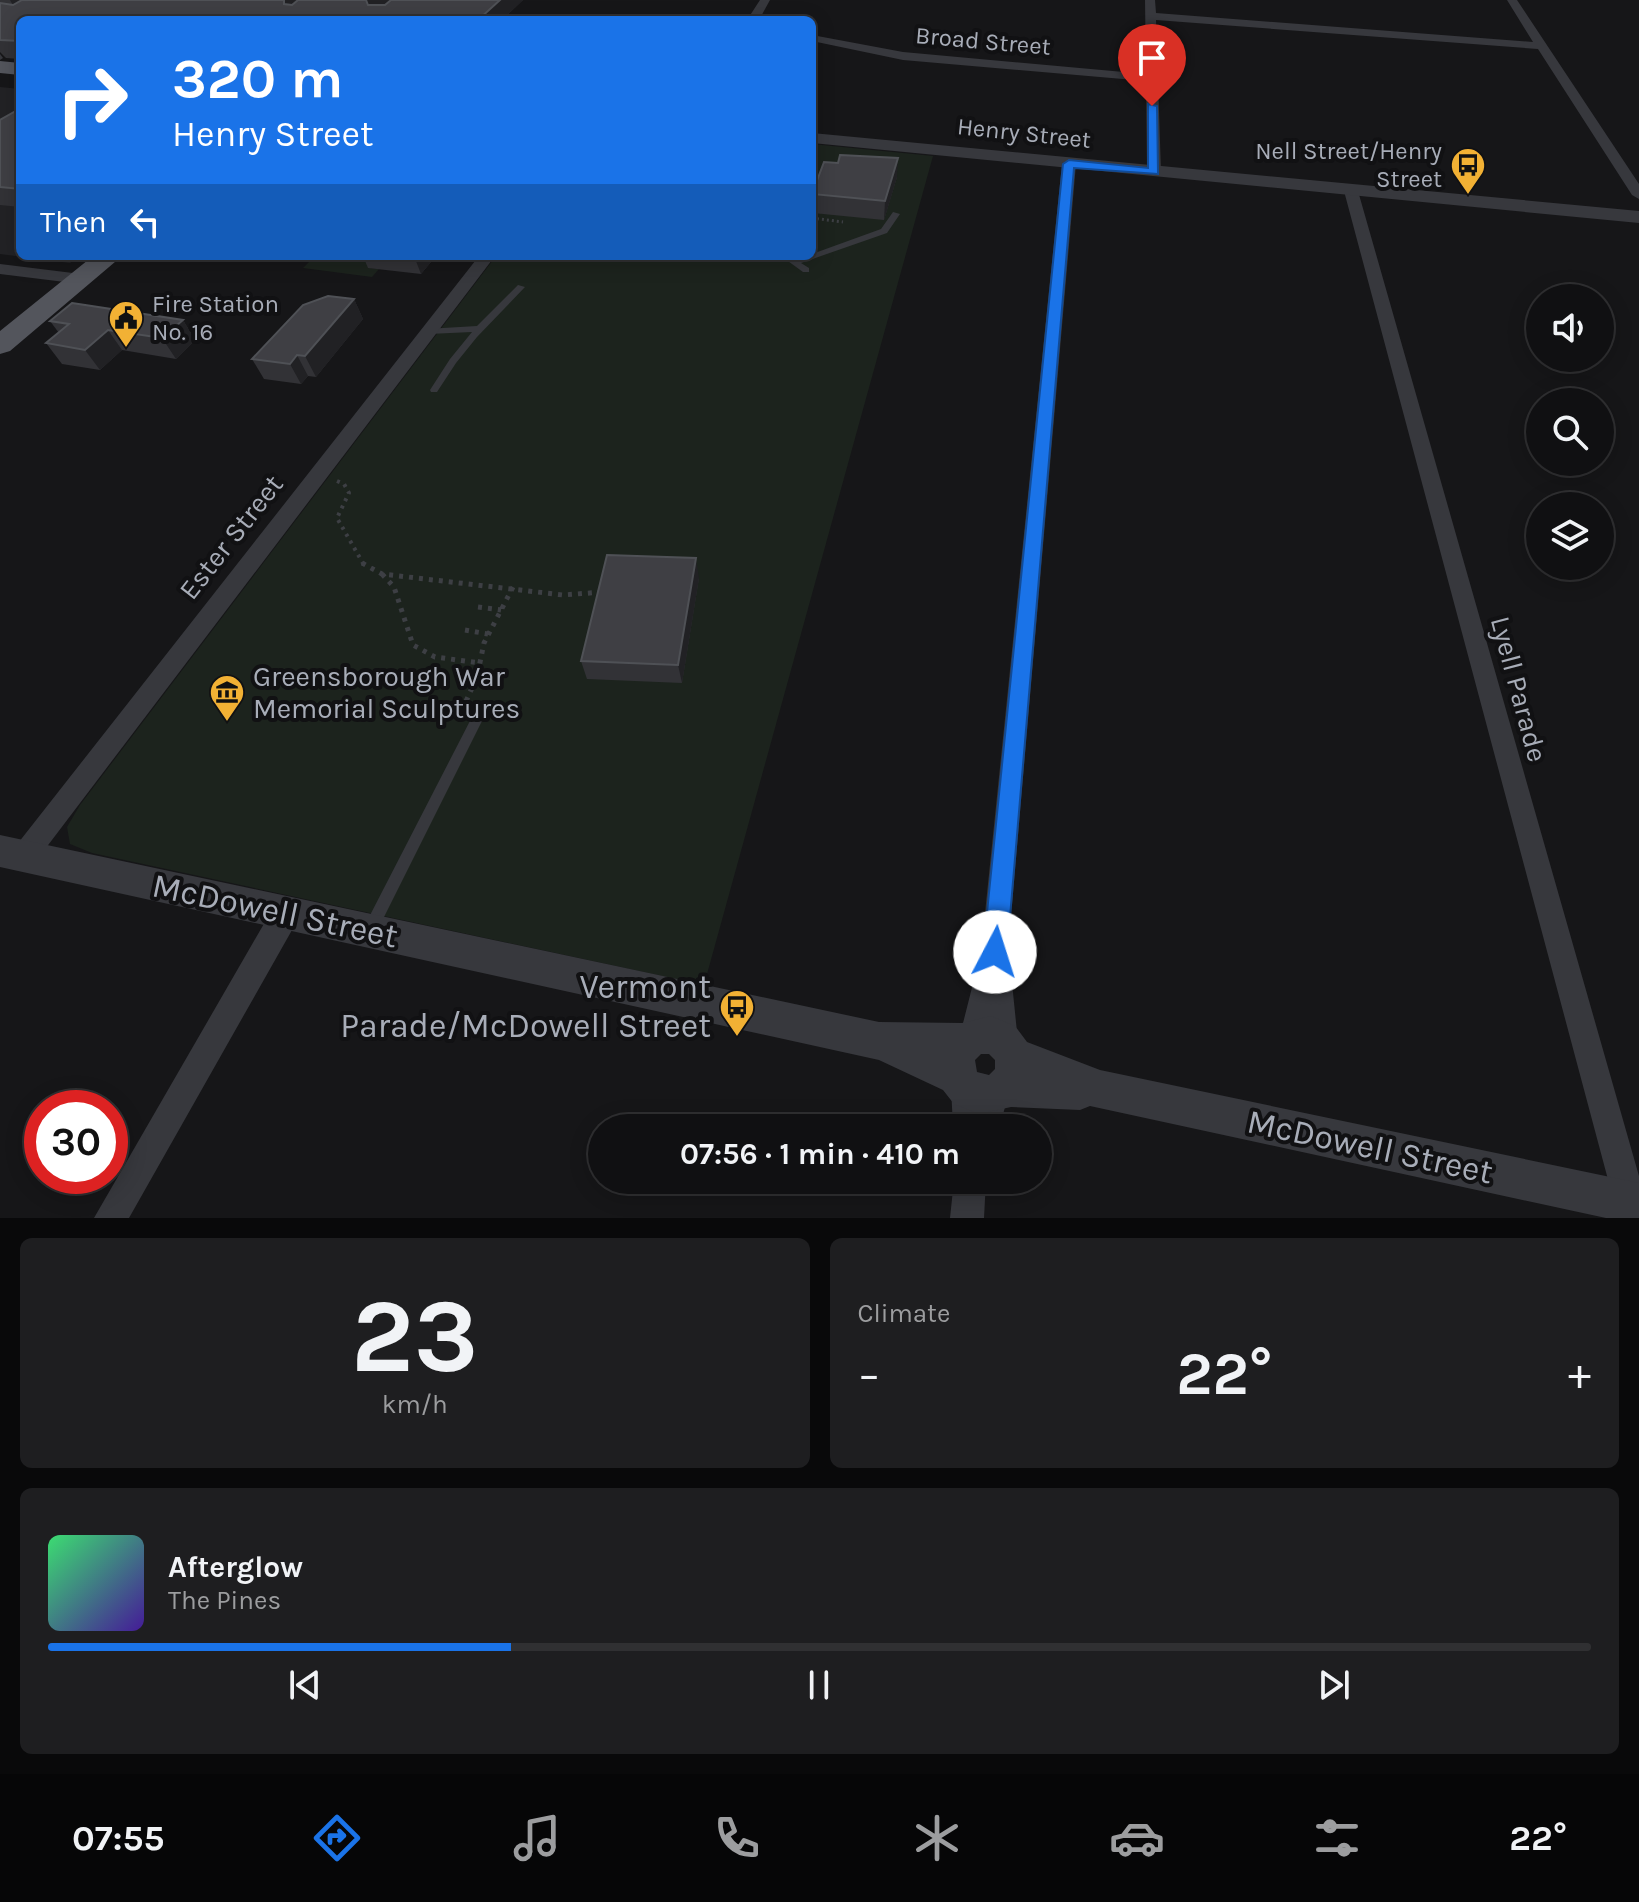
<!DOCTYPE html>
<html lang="en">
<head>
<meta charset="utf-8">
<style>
  body { margin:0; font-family:Karla,sans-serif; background:#1e1e20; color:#f1f3f6; height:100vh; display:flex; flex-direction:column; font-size:30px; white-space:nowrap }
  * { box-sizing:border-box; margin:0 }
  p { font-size:26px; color:#9c9d9f }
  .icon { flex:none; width:44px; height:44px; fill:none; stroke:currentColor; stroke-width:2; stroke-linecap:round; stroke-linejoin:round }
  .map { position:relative; height:1218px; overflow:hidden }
  .details { display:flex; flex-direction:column; gap:20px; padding:20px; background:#09090a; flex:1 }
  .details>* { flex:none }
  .banner { position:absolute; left:16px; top:16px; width:800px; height:244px; border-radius:12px; box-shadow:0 4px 20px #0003,0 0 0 2px #303032; background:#1a73e8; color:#fff; overflow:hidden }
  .fabs { position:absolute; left:1526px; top:284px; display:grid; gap:16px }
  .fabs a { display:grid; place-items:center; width:88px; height:88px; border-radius:50%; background:#101012; box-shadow:0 4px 20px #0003,0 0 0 2px #303032; font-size:40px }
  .speed { position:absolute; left:24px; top:1090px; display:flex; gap:16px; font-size:40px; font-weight:700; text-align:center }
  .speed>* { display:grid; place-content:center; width:104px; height:104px; border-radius:50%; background:#101012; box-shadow:0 4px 20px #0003,0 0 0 2px #303032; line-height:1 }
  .speed .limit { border:12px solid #d22; background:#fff; color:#111 }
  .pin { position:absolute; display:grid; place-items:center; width:68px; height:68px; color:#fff; margin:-82px -34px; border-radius:50% 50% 50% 0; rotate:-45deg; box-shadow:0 0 8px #0007 }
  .pin .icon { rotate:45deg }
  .me { position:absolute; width:88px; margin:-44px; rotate:5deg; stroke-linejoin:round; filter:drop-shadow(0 0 6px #0008) }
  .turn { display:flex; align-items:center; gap:28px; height:168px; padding:0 24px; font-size:36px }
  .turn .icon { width:104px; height:104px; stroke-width:2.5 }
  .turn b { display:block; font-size:56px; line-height:68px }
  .then { display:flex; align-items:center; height:76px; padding:0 24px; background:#0003; gap:16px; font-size:30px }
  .big { font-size:60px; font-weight:700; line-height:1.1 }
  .details .card { flex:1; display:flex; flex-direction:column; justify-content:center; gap:12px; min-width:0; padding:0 28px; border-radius:12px; background:#1e1e20 }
  .details .dial { align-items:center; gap:0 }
  .dial b { font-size:104px; line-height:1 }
  .song { display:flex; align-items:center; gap:24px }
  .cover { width:96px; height:96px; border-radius:12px; background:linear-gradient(135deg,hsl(140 70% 55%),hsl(260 70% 35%)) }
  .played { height:8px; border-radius:4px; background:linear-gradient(90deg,#1a73e8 30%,#303032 30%) }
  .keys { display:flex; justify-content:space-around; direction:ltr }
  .heat { display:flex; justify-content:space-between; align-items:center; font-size:44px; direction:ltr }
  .details .tiles { flex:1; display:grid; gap:20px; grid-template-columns:1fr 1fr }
  .card:last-child { grid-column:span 2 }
  .trip { position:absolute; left:588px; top:1114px; width:464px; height:80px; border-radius:40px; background:#101012; box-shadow:0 4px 20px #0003,0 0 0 2px #303032; font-weight:700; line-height:80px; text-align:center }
  .tabs { display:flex; height:128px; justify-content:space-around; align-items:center; background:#060607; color:#9c9d9f }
  .tabs .icon { width:56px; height:56px }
  .tabs .active { color:#1a73e8 }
  .tabs b { font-size:36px; color:#f1f3f6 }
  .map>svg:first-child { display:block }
  .built { fill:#222225 }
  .green { fill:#1c231d }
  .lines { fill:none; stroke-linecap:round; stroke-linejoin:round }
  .path-far2 { stroke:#3d3f44; stroke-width:3; stroke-dasharray:2 3; stroke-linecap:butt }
  .path-far1 { stroke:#3d3f44; stroke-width:4; stroke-dasharray:3 5; stroke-linecap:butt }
  .path { stroke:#3d3f44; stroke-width:5; stroke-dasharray:4 6; stroke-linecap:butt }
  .service { fill:#37383d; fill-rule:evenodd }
  .minor { fill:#37383d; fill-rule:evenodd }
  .tertiary { fill:#37383d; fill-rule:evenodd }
  .primary { fill:#53555c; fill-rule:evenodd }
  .wall { fill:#323236 }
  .shaded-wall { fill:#212124 }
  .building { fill:#3f3f44; stroke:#4f5156; stroke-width:2 }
  .route { fill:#1a73e8; stroke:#114b97; stroke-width:2 }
  .labels { text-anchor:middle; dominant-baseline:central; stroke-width:8; stroke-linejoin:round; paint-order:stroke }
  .far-street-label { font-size:24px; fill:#a8adb8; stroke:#111113 }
  .far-poi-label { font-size:24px; fill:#a8adb8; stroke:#111113; text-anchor:end }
  .street-label { font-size:28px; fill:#a8adb8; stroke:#111113 }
  .poi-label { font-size:28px; fill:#a8adb8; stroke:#111113; text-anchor:start }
  .near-street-label { font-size:34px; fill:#a8adb8; stroke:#111113 }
  .near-poi-label { font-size:34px; fill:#a8adb8; stroke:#111113; text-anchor:end }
</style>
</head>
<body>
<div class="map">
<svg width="1639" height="1218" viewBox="0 0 1639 1218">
  <rect width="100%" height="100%" fill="#161618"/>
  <path class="built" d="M0,87L20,89V256H79L70,263L0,254Z"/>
  <path class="green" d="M812,144L933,156L704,985L92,853L70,844L67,827L80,805L496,256H812Z
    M315,256H379L370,268L379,269L372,277L303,268Z"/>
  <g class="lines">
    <path class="path-far2" d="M812,218L843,222"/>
    <path class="path-far1" d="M337,481L344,484L349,493L337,518L364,565"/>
    <path class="path" d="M362,563L382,574L563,595L603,592
      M382,574L394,587L413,645L435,657L480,663
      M478,607L501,610
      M465,630L488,634
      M462,710L477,677L484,643L513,587"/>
    <path class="service" d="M0,54L3,58L0,60Z
      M893,212L900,214L887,233L801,263L809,268V272H803L781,256H790L796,260L812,256V254L881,229Z
      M518,285L525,287L477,337L456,363L437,392H431L430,390L450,359L472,332L429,334L425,331L426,329L477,326Z
      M476,716L480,717L482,721L376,933L371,935L366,933L364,928L366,923L472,717Z"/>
    <path class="minor" d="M760,0H770L759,20H747Z
      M1145,0H1155L1156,13L1533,42L1507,0H1517L1639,184V199L1632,195L1538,49L1156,20L1161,172L1154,176L1147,172L1146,81L903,60L812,41V35L903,52L1146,74Z
      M1069,160L1076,164L1007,963L1011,973L1018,1042L1014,1053L1003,1057L992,1053L988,1040L986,1046L975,1050L964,1046L960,1035L981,952L1062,164Z
      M1351,187L1358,191L1639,1176V1215L1631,1218L1618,1214L1614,1202L1344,191Z
      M479,256H495L33,865L24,869L15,865L11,856L15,847Z
      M0,264L81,274L89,279L81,284L0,274Z
      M286,899L296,903L300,913L296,923L129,1218H94L276,903Z
      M966,1071L977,1075L982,1087L993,1082L1004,1086L1008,1097L999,1128H953L951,1086L955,1075Z
      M954,1180H986L984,1218H950Z"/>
    <path class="tertiary" d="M812,133L1639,211V223L812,143Z
      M0,835L879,1022L962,1023L991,1016L1015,1026L1027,1042L1100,1070L1639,1183V1218H1606L1090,1106L1080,1110L1011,1107L979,1114L954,1104L943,1090L879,1060L0,867ZM981,1054H989L995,1060V1069L989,1075L977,1072L975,1060Z"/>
    <path class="primary" d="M0,61L20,63V75L0,73Z
      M93,256H122L10,351L0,354V331Z"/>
  </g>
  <path class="wall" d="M0,0H389V1L409,0H523L502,20H20V59L6,58L0,52Z
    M20,112V207L0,205V120Z
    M897,177L884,220L813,213L812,194Z
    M363,256H436L421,274L368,268Z
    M354,299L363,319L316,377L308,376L301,384L264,379L252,359Z
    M183,320L195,340L176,359L122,350L100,370L62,364L46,343L59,333L50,321Z
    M699,578L682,683L587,679L581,661Z"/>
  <path class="shaded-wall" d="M10,0H45L18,14Z
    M284,0H311L291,18L284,4Z
    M366,0H389V1L372,18Z
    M500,0H523L502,20H478Z
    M898,158L897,177L884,220L885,201Z
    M414,256H436L421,274Z
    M354,299L363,319L316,377L305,356Z
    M183,320L195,340L176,359L162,338Z
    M108,330L122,350L100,370L85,350Z
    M297,355L308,376L301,384L290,364Z
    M696,558L699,578L682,683L678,665Z"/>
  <path class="building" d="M22,0H284V4L292,5L298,0H366L368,5H385L391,0H500L478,20H20V41L0,40V3L13,5Z
    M14,112H20V189L0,187V120Z
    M840,155L898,158L885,201L812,194L824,162L838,163Z
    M328,296L354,299L305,356L297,355L290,364L252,359L303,305Z
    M72,303L183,320L162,338L108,330L85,350L46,343L69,324L50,321Z
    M607,555L696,558L678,665L581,661Z"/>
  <path class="route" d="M1148,104L1157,106L1158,174L1074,168L1007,952L1003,960L995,964L987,960L983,952L1063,164L1069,160L1148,168Z"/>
  <defs>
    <g id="bus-pin" transform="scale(1.8)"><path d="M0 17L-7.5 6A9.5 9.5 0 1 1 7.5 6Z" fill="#f2b134" stroke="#111113"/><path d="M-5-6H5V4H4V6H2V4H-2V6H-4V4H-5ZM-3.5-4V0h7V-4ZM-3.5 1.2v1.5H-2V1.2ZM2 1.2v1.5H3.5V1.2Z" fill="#111"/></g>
    <g id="civic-pin" transform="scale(1.8)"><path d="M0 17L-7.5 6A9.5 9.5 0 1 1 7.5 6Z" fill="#f2b134" stroke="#111113"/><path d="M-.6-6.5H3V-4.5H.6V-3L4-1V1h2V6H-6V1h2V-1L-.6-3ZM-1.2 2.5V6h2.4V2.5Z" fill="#111"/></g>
    <g id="museum-pin" transform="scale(1.8)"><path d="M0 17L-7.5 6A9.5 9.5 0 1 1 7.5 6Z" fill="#f2b134" stroke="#111113"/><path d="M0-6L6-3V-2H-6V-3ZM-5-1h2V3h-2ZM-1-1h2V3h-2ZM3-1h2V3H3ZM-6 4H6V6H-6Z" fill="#111"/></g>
  </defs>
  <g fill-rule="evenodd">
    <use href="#bus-pin" x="1468" y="165"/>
    <use href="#civic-pin" x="126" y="318"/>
    <use href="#museum-pin" x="227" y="692"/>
    <use href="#bus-pin" x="737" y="1007"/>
  </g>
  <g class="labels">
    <g class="far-street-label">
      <text transform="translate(983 41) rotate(5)">Broad Street</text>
      <text transform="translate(1024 133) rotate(6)">Henry Street</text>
    </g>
    <g class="far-poi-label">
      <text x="1442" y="151">Nell Street/Henry<tspan x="1442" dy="28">Street</tspan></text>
      <text x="152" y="304" text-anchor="start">Fire Station<tspan x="152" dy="28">No. 16</tspan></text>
    </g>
    <g class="street-label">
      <text transform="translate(231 537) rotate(-52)">Ester Street</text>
      <text transform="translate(1519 689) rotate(75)">Lyell Parade</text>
    </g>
    <g class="poi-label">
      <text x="253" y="676">Greensborough War<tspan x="253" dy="32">Memorial Sculptures</tspan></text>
    </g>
    <g class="near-street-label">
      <text transform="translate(275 911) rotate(12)">McDowell Street</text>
      <text transform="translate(1370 1147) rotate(12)">McDowell Street</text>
    </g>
    <g class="near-poi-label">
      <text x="711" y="987">Vermont<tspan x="711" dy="39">Parade/McDowell Street</tspan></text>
    </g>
  </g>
</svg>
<div class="fabs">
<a><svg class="icon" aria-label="sound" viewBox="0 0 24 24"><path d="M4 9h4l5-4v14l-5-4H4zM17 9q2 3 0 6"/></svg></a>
<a><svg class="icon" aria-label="search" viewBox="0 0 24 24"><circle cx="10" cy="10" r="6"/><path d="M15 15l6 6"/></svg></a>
<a><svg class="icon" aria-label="layers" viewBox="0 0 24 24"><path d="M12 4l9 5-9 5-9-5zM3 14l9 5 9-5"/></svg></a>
</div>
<div class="speed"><div class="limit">30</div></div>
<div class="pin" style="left:1152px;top:106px;background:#d93025"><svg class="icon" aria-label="arrive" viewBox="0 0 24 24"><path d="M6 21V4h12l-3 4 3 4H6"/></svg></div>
<svg class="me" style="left:995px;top:952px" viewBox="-20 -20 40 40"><circle r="19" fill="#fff"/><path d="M0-13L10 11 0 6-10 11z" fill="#1a73e8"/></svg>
<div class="trip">07:56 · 1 min · 410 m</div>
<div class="banner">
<div class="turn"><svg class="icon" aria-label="right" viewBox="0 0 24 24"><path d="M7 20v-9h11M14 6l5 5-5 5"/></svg><div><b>320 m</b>Henry Street</div></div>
<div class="then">Then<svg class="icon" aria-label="left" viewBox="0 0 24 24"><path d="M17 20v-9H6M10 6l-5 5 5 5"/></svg></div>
</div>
</div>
<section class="details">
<div class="tiles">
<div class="card dial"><b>23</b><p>km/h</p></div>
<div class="card"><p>Climate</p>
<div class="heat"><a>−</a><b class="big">22°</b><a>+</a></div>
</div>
<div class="card">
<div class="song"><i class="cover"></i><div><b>Afterglow</b><p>The Pines</p></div></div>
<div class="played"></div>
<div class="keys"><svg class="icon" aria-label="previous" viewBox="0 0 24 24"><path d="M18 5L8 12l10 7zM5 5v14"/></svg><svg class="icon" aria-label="pause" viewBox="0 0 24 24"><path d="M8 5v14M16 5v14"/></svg><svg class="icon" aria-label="next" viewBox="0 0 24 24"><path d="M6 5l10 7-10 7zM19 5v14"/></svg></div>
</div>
</div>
</section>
<nav class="tabs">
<b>07:55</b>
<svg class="icon active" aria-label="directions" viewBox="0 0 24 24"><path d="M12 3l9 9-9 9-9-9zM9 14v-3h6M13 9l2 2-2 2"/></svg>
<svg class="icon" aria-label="music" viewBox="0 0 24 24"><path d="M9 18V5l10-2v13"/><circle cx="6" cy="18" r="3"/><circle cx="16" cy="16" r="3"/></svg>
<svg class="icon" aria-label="phone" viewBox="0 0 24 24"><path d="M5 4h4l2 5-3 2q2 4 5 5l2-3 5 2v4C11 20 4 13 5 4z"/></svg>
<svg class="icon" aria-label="climate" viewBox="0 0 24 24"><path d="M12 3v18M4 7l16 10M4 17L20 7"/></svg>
<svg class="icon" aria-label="car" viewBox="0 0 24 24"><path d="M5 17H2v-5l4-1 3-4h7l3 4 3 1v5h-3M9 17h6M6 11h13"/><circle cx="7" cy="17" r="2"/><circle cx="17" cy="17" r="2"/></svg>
<svg class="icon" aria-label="filters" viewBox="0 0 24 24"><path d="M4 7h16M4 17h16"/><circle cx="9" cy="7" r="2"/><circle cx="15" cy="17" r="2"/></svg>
<b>22°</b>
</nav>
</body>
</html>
